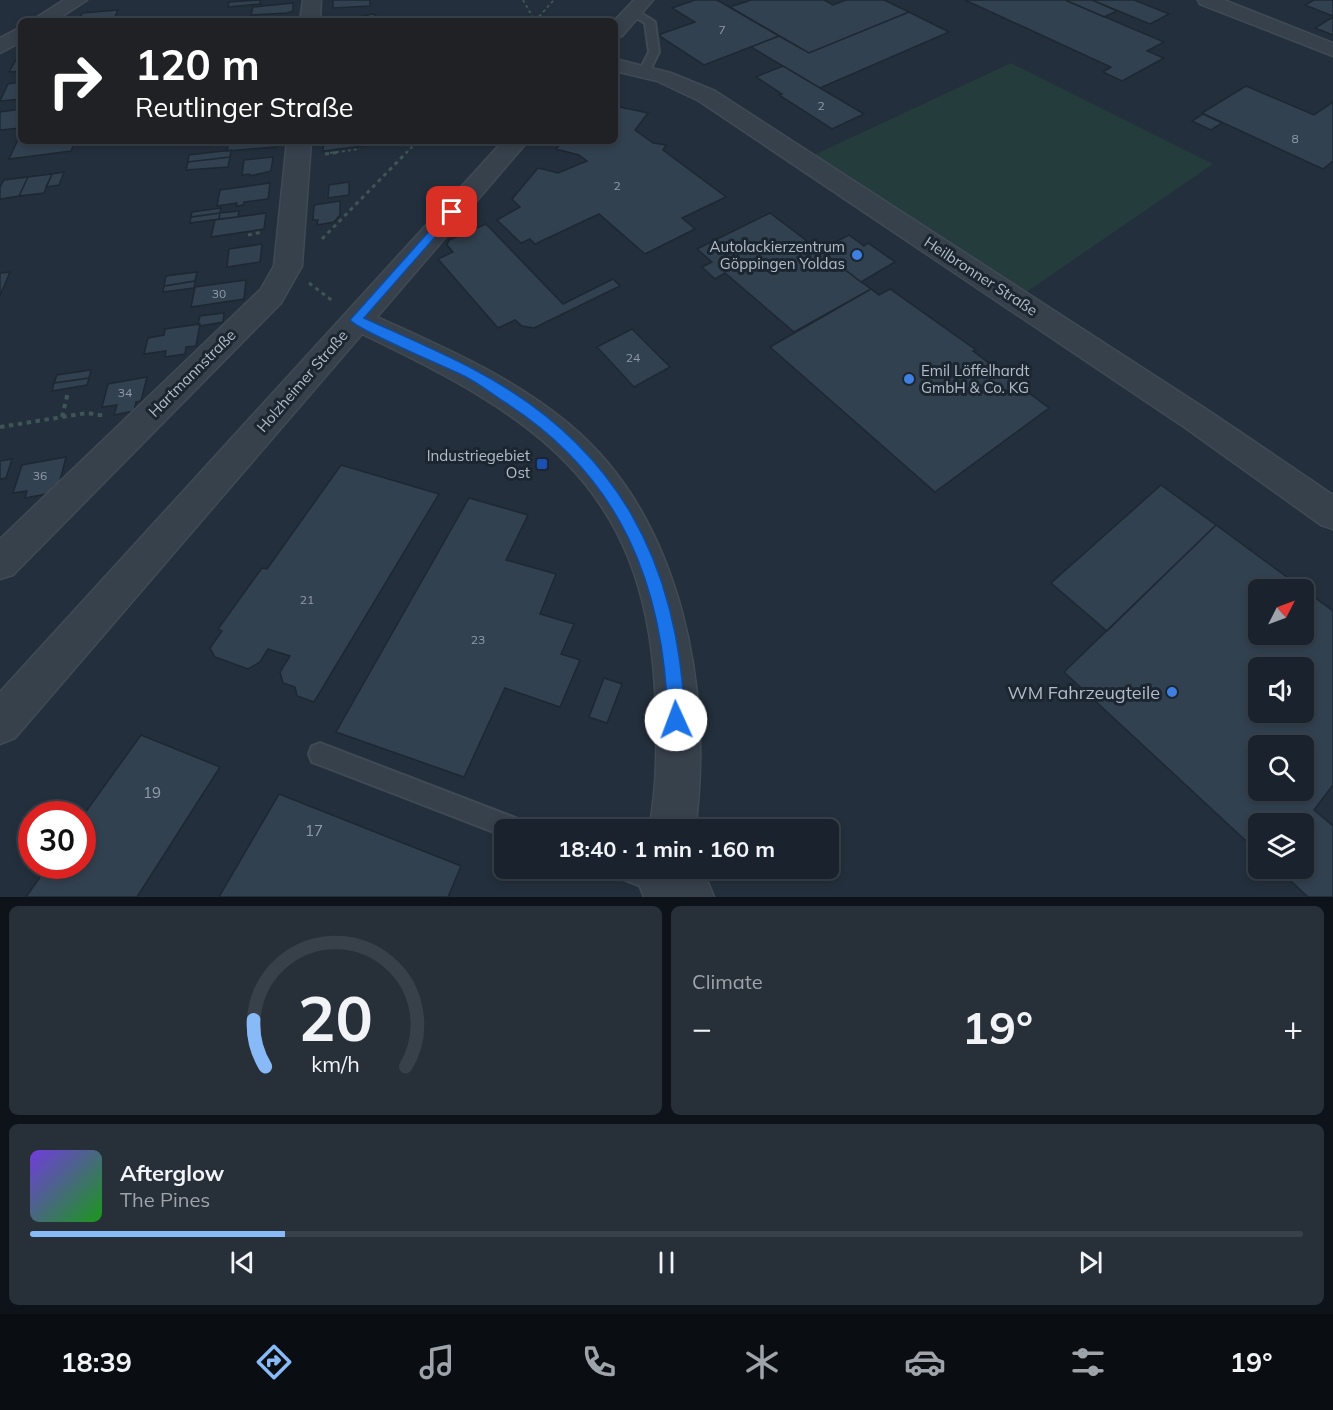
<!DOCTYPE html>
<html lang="en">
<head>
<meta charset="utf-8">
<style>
  body { margin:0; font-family:Mulish,sans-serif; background:#272f39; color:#f1f3f6; height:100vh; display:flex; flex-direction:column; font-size:22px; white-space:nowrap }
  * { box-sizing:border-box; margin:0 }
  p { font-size:20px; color:#9fa4aa }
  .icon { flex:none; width:33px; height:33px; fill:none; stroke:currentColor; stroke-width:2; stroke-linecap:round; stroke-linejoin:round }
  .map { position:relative; height:897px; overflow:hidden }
  .drawer { display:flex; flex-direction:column; gap:9px; padding:9px; background:#0e1319; flex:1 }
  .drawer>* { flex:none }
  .banner { position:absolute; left:18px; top:18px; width:600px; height:126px; border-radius:9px; box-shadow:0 3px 9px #0003,0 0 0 2px #384049; background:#202124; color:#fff; overflow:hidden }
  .needle { width:39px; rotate:48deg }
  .tools { position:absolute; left:1248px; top:579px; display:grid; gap:12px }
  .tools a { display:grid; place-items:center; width:66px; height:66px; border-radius:9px; background:#1a232d; box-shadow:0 3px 9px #0003,0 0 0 2px #384049; font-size:30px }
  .speed { position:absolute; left:18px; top:801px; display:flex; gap:12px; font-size:30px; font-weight:700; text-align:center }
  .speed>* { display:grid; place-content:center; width:78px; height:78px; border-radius:50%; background:#1a232d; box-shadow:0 3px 9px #0003,0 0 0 2px #384049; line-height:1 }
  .speed .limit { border:9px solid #d22; background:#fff; color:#111 }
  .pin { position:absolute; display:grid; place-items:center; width:51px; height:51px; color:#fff; margin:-26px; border-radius:12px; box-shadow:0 3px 9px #0006 }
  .me { position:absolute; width:66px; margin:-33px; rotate:358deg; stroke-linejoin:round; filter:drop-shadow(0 0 4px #0008) }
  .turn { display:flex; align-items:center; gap:21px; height:126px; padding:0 18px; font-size:27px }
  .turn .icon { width:78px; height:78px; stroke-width:2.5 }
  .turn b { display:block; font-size:42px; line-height:51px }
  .big { font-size:45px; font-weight:700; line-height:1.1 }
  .drawer .card { flex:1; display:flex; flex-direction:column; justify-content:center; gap:9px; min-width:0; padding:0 21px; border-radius:9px; background:#272f39 }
  .drawer .dial { align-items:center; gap:0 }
  .dial svg { height:156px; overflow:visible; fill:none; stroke:#384049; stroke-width:7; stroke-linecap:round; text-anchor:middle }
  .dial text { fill:#f1f3f6; stroke:none }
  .song { display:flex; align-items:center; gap:18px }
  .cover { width:72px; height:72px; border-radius:9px; background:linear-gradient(135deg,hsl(260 70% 55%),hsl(120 70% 35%)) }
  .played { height:6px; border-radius:3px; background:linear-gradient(90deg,#88baf7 20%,#384049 20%) }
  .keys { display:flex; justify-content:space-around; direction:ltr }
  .heat { display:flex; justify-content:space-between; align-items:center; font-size:33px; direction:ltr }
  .drawer .tiles { flex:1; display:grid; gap:9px; grid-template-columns:1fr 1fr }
  .card:last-child { grid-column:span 2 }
  .trip { position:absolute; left:494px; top:819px; width:345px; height:60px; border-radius:9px; background:#1a232d; box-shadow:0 3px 9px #0003,0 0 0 2px #384049; font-weight:700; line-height:60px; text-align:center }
  .menu { display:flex; height:96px; justify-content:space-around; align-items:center; background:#0a0e12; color:#9fa4aa }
  .menu .icon { width:42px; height:42px }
  .menu .on { color:#88baf7 }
  .menu b { font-size:27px; color:#f1f3f6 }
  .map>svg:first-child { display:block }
  .green { fill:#253c3d }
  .building { fill:#324150; stroke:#1e2833; stroke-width:1.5; fill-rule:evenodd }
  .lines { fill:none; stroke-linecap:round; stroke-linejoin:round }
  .lane-casing { stroke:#404a55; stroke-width:4 }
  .street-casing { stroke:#404a55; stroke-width:3 }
  .path-far2 { stroke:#3e5555; stroke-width:2; stroke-dasharray:3 3; stroke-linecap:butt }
  .path-far1 { stroke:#3e5555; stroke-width:3; stroke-dasharray:4 4; stroke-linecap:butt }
  .path { stroke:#3e5555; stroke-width:4; stroke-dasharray:4.5 4.5; stroke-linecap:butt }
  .lane { fill:#37414c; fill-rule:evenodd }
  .street { fill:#37414c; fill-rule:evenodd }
  .route { fill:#1a73e8; stroke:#114b97; stroke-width:1.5 }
  .shop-dot { fill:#3f7fe0; stroke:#1c2631; stroke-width:2 }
  .transit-dot { fill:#1a4fb4; stroke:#1c2631; stroke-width:2 }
  .labels { text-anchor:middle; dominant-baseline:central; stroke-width:6; stroke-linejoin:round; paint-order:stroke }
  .number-label { font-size:12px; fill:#919ca9 }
  .poi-label { font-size:15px; fill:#b2bcc8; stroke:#1c2631; text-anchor:end }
  .street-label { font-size:15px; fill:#b2bcc8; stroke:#1c2631 }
  .near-number-label { font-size:15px; fill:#919ca9 }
  .near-poi-label { font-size:18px; fill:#b2bcc8; stroke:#1c2631; text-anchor:end }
</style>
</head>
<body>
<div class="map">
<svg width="1333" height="897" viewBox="0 0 1333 897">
  <rect width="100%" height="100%" fill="#232f3c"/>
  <path class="green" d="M1011,63L1213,164L1022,295L814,155Z"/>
  <path class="building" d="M260,0V4L228,7L229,2Z
    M333,0H370V6L333,8Z
    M695,0H717L779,36L704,65L658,35L695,22L672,8Z
    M751,0H824L833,5L846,0H884L909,12L809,53L730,7Z
    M965,0H1065L1164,42L1147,51L1164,58L1122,81L1103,72L1111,67Z
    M1065,0H1092L1117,11L1104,17Z
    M1092,0H1134L1169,14L1150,24Z
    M1314,0H1333V16L1305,5Z
    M293,3V11L287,13L251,15L253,7Z
    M118,10L113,21H79L82,13Z
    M909,12L949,32L820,88L751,47L779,36L809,53Z
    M373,14L376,16V21H353V18Z
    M1333,17V35L1315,28Z
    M17,58H21V71L9,72Z
    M783,66L820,88L864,114L832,129L779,95L782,94L756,77Z
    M21,82V99L0,101L8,84Z
    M1246,86L1314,115L1333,102V161L1323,169L1202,113Z
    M615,106L648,113L635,130L653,143L666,145L663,150L726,197L682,218L695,229L645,254L599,214L535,244L530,239L521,243L497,220L520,207L512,199L538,168L558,173L587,161L579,155L556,149L563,141H615Z
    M21,109V128L0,130V112Z
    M1203,114L1222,123L1211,130L1192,121Z
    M21,133V141H75L71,151L9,159Z
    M229,141H275V147L227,151Z
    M324,141H370L371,145L323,151Z
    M231,150L230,157L188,162L189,155Z
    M230,157L228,167L186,170L188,162Z
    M273,157L271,171L250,176V174L242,175L244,160Z
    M64,172L59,185L46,187L52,174Z
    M52,174L44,193L19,196L28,177Z
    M28,177L19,196L0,199V187L4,180Z
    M349,182V195L328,198L329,185Z
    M270,183L268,199L244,202L243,205L236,206L237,203L217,206L220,190Z
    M340,201V215L334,222L317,225L318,220H313L314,205Z
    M221,208L220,213L191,217L192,212Z
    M239,211L238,217L219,219L220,213Z
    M220,213L219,219L190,223L191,217Z
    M266,213L264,229L211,237L215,220Z
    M770,213L861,282L871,289L794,332L725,273L715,279L702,267L712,262L697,249Z
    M486,224L563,304L613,279L620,286L534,328L522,326L515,320L498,328L438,259L453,252L447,245L449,240Z
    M849,235L864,246L868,243L895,262L861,282L820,250Z
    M262,244L260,262L227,267L229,249Z
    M10,272L0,296V273Z
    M197,272L195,281L164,286L166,276Z
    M246,280L244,299L191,307L195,287Z
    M195,281L194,288L163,292L164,286Z
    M871,289L879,295L890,289L976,350L973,351L1049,408L935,492L770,347Z
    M224,313L223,322L200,326L198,324L200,316Z
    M200,324L196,346L186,347L185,354L165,357L166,351L144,354L148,338L164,335L165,329Z
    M632,329L670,367L634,387L597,347Z
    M91,370L89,378L54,383L57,375Z
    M147,377L141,401L136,402L134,411L114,415L117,405L102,407L108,384Z
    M89,378L87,385L52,391L54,383Z
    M66,457L59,485L54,486L52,493L25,498L27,491L13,493L22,465Z
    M12,459L6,478L0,479V461Z
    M341,465L439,494L314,702L297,696L295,687L283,683L280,672L290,656L268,649L260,662L248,669L215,657L210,648L222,631L218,629L262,568L267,569Z
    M1161,485L1216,525L1107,631L1051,583Z
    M469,498L528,515L506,560L556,574L540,614L574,624L561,654L580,660L560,707L505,688L464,777L336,732Z
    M1216,525L1333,611V785L1314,810L1333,826V897H1308L1277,868H1304V824H1258V852L1064,672ZM1258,590H1304V634H1258ZM1258,668H1304V712H1258ZM1258,746H1304V790H1258Z
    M604,678L622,684L607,723L589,717Z
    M141,735L220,767L137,897H26L48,866H82V817Z
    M279,794L461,866L448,897H219Z"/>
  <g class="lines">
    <g class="lane-casing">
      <path id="lane" d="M630,10H636L655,22L659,52L648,74L639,72L649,52L645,23L630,14Z
        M320,743L518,819L526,822L529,830H504V836L320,765L312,762L309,754L312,746Z
        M612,868H656L669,874L673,882L669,890L661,894L615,876Z"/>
    </g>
    <g class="street-casing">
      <path id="street" d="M64,0H87L55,21H31Z
        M303,0H321L320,21H300Z
        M634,0H653L622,36L615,38L614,21Z
        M1198,0H1224L1333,43V56L1200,4Z
        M21,27V42L0,53V38Z
        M615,59L671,73L715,91L1209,411L1333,495V529L1321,525L1187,429L699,101L657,81L615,71Z
        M287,141H311L302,266L281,303L13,575L0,579V539L261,289L274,266Z
        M503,141H528L377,317C445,348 513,377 570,425C682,519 714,691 695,830H649C658,783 657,736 655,689C644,483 532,415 362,334L15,738L0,744V692Z
        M643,868H684L707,880L714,897H644L638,882Z"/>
    </g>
    <path class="path-far2" d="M523,0L535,21
      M535,21L554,0
      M330,153L360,149
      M406,153L418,141"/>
    <path class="path-far1" d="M325,154L340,152
      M248,235L262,232
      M322,239L407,152
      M309,283L334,302"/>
    <path class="path" d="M62,417L68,392
      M0,427L87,413L106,416"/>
    <use href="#lane" class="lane"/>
    <use href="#street" class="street"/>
  </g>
  <path class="route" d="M448,210L457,212L364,318C401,335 439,351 475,370C618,445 679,563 685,720L682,726L676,729L670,726L668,720C664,586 622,478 506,403C492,394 478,383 464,376C444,366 359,331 350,320Z"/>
  <g class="shop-dot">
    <circle cx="857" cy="255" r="6"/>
    <circle cx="909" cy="379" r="6"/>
    <circle cx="1172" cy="692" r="6"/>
  </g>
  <rect class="transit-dot" x="536" y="458" width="12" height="12" rx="3"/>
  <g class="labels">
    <g class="number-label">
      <text x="722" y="29">7</text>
      <text x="821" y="105">2</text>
      <text x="1295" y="138">8</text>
      <text x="617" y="185">2</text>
      <text x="219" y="293">30</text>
      <text x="633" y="357">24</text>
      <text x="125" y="392">34</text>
      <text x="40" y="475">36</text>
      <text x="307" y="599">21</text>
      <text x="478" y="639">23</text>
    </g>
    <g class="poi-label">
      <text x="845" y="246">Autolackierzentrum<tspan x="845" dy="17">Göppingen Yoldas</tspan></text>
      <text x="921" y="370" text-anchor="start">Emil Löffelhardt<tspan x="921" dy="17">GmbH &amp; Co. KG</tspan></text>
      <text x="530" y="455">Industriegebiet<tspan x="530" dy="17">Ost</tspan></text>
    </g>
    <g class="street-label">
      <text transform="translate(981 276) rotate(33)">Heilbronner Straße</text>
      <text transform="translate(192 373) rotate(-45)">Hartmannstraße</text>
      <text transform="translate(302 381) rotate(-49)">Holzheimer Straße</text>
    </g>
    <g class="near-number-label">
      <text x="152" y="792">19</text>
      <text x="314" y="830">17</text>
    </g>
    <g class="near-poi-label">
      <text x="1160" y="692">WM Fahrzeugteile</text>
    </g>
  </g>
</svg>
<div class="tools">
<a><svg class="needle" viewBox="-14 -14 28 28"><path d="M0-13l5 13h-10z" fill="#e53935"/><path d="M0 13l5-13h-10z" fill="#9fa4aa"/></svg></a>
<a><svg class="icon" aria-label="sound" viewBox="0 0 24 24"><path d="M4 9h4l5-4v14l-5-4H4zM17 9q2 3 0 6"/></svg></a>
<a><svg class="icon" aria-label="search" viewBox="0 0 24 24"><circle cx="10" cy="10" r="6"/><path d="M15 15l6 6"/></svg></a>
<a><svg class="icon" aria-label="layers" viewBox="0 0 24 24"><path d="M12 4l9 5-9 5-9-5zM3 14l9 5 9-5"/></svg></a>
</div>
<div class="speed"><div class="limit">30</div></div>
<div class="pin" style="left:452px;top:212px;background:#d93025"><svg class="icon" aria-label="arrive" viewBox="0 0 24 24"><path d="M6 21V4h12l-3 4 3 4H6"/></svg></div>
<svg class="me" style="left:676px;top:720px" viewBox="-20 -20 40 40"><circle r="19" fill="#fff"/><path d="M0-13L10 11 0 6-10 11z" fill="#1a73e8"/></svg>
<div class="trip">18:40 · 1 min · 160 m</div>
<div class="banner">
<div class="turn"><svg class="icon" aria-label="right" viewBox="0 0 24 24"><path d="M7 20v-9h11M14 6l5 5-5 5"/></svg><div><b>120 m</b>Reutlinger Straße</div></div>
</div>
</div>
<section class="drawer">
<div class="tiles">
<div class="card dial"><svg viewBox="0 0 100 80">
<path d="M14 69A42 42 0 1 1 86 69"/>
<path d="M14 69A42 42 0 0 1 8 45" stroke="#88baf7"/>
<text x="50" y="56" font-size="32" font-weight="700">20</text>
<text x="50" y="72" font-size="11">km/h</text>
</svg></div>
<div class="card"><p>Climate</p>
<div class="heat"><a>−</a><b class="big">19°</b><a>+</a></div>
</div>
<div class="card">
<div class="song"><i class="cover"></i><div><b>Afterglow</b><p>The Pines</p></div></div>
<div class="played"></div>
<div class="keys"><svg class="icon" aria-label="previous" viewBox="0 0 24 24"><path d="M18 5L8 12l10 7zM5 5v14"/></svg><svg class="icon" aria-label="pause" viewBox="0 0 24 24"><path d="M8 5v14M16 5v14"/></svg><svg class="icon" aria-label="next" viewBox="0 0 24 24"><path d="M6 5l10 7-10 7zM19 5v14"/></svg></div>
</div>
</div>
</section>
<nav class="menu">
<b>18:39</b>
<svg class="icon on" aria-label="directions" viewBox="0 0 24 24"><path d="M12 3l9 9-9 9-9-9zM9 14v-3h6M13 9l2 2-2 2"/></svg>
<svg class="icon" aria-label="music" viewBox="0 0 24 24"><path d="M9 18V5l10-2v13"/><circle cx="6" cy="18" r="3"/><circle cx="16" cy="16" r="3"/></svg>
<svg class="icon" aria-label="phone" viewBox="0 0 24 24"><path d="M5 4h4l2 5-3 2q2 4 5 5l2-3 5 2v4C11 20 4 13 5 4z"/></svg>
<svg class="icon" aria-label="climate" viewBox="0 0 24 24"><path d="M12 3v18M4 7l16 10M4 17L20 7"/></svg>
<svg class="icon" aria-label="car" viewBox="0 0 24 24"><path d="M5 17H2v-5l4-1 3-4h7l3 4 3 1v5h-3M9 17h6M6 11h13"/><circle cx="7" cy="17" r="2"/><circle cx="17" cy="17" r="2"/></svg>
<svg class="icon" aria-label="filters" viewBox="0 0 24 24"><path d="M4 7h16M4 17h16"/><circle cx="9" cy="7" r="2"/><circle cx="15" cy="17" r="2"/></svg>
<b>19°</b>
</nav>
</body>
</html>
